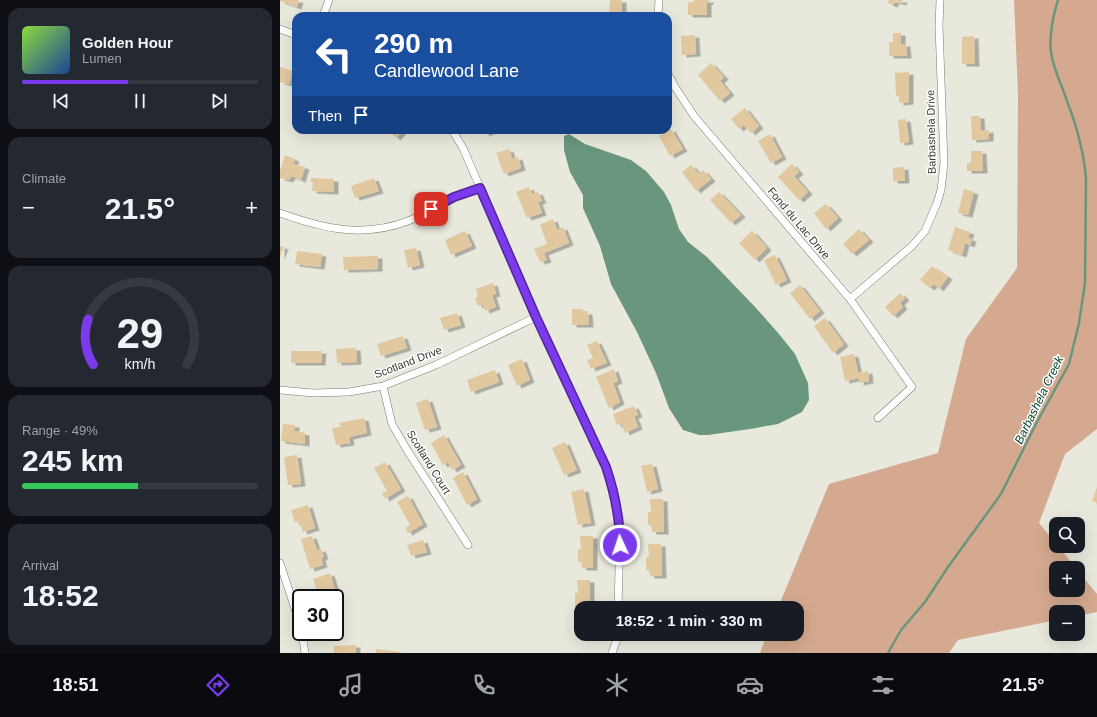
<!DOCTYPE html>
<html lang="en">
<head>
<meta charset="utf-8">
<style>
  body { margin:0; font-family:Arial,sans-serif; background:#242831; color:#f1f3f6; height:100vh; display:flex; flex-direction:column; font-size:15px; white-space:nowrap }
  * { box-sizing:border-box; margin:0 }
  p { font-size:13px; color:#9ea1a6 }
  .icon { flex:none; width:22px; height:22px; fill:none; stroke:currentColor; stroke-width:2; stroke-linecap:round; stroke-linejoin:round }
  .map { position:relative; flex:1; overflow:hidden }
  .side { display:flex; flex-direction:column; gap:8px; padding:8px; background:#0d0f14; width:280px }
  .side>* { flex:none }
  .banner { position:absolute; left:12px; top:12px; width:380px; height:122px; border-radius:12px; box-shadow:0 4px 16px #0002; background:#1a4fa0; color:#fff; overflow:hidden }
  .controls { position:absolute; left:769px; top:517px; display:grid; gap:8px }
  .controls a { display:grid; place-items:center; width:36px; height:36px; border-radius:8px; background:#171b24; box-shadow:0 4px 16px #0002; font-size:20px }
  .speed { position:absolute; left:12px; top:589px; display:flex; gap:8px; font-size:20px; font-weight:700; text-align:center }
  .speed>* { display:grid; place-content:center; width:52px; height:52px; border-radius:50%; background:#171b24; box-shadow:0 4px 16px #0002; line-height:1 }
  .speed .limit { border:2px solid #111; border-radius:6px; background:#fff; color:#111 }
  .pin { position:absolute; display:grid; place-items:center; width:34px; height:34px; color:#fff; margin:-17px; border-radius:8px; box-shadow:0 2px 6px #0006 }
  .me { position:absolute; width:44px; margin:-22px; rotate:357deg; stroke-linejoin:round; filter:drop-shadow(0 0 3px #0008) }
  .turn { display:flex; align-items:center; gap:14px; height:84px; padding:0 16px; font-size:18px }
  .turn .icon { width:52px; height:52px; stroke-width:2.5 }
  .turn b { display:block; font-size:28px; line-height:34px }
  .then { display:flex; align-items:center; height:38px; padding:0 16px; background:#0003; gap:8px; font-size:15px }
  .big { font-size:30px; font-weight:600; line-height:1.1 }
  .side .card { flex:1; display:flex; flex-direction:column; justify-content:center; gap:6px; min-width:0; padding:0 14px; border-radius:12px; background:#242831 }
  .side .dial { align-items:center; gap:0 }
  .dial svg { height:104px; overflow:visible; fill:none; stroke:#363941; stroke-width:7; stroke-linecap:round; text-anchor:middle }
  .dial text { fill:#f1f3f6; stroke:none }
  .song { display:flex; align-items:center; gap:12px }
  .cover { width:48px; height:48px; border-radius:6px; background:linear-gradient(135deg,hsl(90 70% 55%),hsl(220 70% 35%)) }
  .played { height:4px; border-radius:2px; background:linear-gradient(90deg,#7c3aed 45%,#363941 45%) }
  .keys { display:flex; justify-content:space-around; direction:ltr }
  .heat { display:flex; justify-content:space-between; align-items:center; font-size:22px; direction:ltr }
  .charge { height:6px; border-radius:3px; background:linear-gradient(90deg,#34c759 49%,#363941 0) }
  .trip { position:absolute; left:294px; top:601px; width:230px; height:40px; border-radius:12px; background:#171b24; box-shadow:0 4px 16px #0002; font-weight:600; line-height:40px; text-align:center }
  .tabs { display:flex; height:64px; justify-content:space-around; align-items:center; background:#090b0e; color:#9ea1a6 }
  .tabs .icon { width:28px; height:28px }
  .tabs .active { color:#7c3aed }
  .tabs b { font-size:18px; color:#f1f3f6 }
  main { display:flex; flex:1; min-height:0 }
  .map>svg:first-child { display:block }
  .forest { fill:#d4a98f }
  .water { fill:#69967d }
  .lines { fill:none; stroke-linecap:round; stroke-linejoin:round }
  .stream { stroke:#69967d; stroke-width:2.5 }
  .building { fill:#e2c89f; filter:url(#shadow) }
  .minor-casing { stroke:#7a7a6f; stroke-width:8 }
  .minor { stroke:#fff; stroke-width:7 }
  .route-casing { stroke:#51269a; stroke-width:10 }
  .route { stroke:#7c3aed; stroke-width:7 }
  .labels { text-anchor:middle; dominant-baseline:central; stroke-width:3; stroke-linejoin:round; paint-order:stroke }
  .street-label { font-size:11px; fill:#363631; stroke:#fff }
  .water-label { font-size:12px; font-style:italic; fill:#024129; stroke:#fff }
</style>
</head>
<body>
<main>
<section class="side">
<div class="card">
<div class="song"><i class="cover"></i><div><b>Golden Hour</b><p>Lumen</p></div></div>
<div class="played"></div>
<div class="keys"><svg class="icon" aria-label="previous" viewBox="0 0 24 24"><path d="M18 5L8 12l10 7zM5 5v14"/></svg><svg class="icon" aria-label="pause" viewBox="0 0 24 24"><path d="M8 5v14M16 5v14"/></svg><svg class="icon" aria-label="next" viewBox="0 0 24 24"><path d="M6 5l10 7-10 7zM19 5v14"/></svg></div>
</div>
<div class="card"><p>Climate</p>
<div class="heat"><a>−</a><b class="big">21.5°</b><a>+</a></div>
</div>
<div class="card dial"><svg viewBox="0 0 100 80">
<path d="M14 69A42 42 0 1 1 86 69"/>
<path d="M14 69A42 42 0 0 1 10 34" stroke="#7c3aed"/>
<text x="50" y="56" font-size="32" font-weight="700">29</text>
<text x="50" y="72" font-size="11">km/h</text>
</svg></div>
<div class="card"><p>Range · 49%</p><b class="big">245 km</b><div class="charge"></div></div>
<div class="card"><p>Arrival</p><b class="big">18:52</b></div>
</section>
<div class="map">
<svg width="817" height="653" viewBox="0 0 817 653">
  <defs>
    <filter id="shadow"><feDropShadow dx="4.5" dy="2.5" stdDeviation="0" flood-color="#0004"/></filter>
  </defs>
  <rect width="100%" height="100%" fill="#e8e8dc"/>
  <path class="forest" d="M734,0H817V429L785,454L759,523L776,544V546H778L796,568H776V590H798V571L817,594V612L798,616V612H776V620L678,640L669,653H480L487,634H517V608H498L549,484L658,453L686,339L737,268L738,95Z"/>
  <path class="water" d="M289,134L305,144L351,160L366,171L384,192L391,205L399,229L408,242L427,257L476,308L499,334L515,354L528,383L529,400L522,412L498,424L470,429L428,435H419L403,430L389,408L376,373L357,332L331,284L320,246L303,208V195L290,172L284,150V136Z"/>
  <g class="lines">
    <path class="stream" d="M608,653L621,630L645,602L668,567L721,494L757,422L789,364L799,323L805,283L806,179C804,152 797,127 787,101C782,85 773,69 771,52C769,35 773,16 778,0"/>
  </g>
  <path class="building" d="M0,0H19L17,7L0,1Z
    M330,0H342V16H329Z
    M414,0H429V2H427V15H408V2H414Z
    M609,0H623L622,3L615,1L613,5L608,3Z
    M613,33H621V44H626L627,56H609V42H613Z
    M415,35L416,54L402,55L401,36Z
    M694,36L695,64H682V37Z
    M431,63L444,77L440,81L450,93L440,101L418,75Z
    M0,67L13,71L9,84L0,82Z
    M629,72V102L619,103V96H616L615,73Z
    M465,108L479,126L471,133L464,125L459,129L451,119Z
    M691,116H700L701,131L709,130V139L692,140Z
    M626,119L629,142L620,143L618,120Z
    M391,129L403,149L390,156L379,136Z
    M108,130H123L116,138Z
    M203,130H213L205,134Z
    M490,134L502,157L491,163L478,141Z
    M229,149L232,159L238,157L241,168L224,174L216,153Z
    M691,151H702L703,171H687V163H691Z
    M5,155L15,159L13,164L25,167L21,180L11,176L9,180L0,178V171Z
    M512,164L519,172L514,176L528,192L519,200L498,177Z
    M411,165L419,174L423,170L431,179L416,191L402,172Z
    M624,167L625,181H613V168Z
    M31,178L54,179V192L32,191L33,182H31Z
    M94,178L99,191L75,198L71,186Z
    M249,187L252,194L258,192L262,201L258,202L262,213L247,218L236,192Z
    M684,189L694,192L688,215L678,213Z
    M439,192L461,215L451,223L430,200Z
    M546,204L558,218L546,229L534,213Z
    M273,219L277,230L283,227L289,243L264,253L267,260L260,262L254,249L267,244L260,225Z
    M675,227L690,232L688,238L692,239L690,245L685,243L682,255L668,250Z
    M579,229L589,240L572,254L563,244Z
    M185,231L192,246L171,255L165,240Z
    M472,231L487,248L475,260L459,243Z
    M0,246L4,247L0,257Z
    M136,248L140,265L128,268L124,250Z
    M17,251L42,254L40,267L15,264Z
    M495,255L507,280L496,285L484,260Z
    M98,256V269L64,270L63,257Z
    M652,266L668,277L659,289L654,284L650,288L640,280Z
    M213,283L216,294L212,295L216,307L205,311L203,304L198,306L195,298L198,297L196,289Z
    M520,285L540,311L530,319L510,293Z
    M620,293L625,298L620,303L623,307L613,316L605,307Z
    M292,309H303V312H308L309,325H292Z
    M177,313L181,325L164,330L160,318Z
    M545,318L564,344L553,353L534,326Z
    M123,336L127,348L101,356L97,344Z
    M317,341L327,363L311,369L307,360L313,358L307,345Z
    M76,348L77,362L57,363L56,349Z
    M11,351H42L41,363H11Z
    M574,354L578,373L588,371L589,381L579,383V378L565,381L560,357Z
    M242,359L250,380L237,386L228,365Z
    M334,369L338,381L333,383L340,402L329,408L316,377Z
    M215,370L219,382L191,392L187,380Z
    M148,399L157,427L145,430L136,403Z
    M354,406L358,415L354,416L358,427L345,433L342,424L337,425L333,414Z
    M84,418L87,433L69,437L70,443L56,445L52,428L61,427L59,423Z
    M3,424L15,425V431L25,433V444L1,441Z
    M164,435L181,465L172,470L168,462L163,465L151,443Z
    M285,442L297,470L284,475L272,448Z
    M17,455L21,484L8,485L4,457Z
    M105,462L121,489L105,499L102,493L107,491L94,468Z
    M372,464L378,489L367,492L361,466Z
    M183,472L197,499L187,505L173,478Z
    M817,487V503L812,501Z
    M304,489L311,523L298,525L291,492Z
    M128,496L143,524L128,533L125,528L130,525L117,502Z
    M370,499H383L384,532H372L371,525H368V512H371Z
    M28,505L35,528L23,532L19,521L15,523L11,510Z
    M32,536L37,550L41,549L44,557L41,558L43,565L30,569L21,539Z
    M300,536H313V568H302L301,562H298V549H301Z
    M143,540L147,552L131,556L127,545Z
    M368,544H381L382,576H370L369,570H366V557H369Z
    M50,573L56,593L40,598L33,579Z
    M297,580H310V608H301V613H299L298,606H295V593H298Z
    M76,645V653H54V646Z
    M96,649L121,652V653H96Z"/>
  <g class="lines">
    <g class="minor-casing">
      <path id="minor" d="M43,16L49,0
        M378,16L379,0
        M0,29L16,35
        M388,74L395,87L414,116L570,299L632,387L598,418
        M172,130L183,148L256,317L326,467L334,492L340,532L338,608
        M0,213C44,229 83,238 128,221C144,215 158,204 174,197C183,194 192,191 200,188
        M570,299L632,246L645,231L657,203L661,190L664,163L659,26L660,0
        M103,386L112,424L127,450L188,545
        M0,390L33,393L69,392L103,386L156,365L256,317
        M0,563L21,627
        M22,632L25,653
        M332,653L337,639V634"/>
    </g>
    <use href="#minor" class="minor"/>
  </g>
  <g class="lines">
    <g class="route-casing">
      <path id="route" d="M151,209L174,197L200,188L256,317L326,467C335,494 340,517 340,545"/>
    </g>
    <use href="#route" class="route"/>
  </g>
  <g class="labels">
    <g class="street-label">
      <text transform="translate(651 132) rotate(-91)">Barbashela Drive</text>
      <text transform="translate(519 223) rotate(50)">Fond du Lac Drive</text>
      <text transform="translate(128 362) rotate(-21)">Scotland Drive</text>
      <text transform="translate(149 462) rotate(58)">Scotland Court</text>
    </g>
    <g class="water-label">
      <text transform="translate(759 400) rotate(-64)">Barbashela Creek</text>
    </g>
  </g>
</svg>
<div class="controls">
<a><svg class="icon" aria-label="search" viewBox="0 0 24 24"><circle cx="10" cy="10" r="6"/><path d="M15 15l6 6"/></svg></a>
<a>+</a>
<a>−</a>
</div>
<div class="speed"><div class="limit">30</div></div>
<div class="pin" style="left:151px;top:209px;background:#d93025"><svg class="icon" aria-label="arrive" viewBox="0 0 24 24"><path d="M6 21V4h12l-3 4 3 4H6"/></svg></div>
<svg class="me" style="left:340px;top:545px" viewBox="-20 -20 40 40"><circle r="17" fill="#7c3aed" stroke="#fff" stroke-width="3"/><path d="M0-11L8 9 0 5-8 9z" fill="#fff"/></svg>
<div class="trip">18:52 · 1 min · 330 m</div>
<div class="banner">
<div class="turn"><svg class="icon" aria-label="left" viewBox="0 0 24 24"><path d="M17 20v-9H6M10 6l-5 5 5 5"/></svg><div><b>290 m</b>Candlewood Lane</div></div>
<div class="then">Then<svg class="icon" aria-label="arrive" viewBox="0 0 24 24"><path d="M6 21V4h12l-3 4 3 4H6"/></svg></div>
</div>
</div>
</main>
<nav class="tabs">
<b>18:51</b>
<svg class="icon active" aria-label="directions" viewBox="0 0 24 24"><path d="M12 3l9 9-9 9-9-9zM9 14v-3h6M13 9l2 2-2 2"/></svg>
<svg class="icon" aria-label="music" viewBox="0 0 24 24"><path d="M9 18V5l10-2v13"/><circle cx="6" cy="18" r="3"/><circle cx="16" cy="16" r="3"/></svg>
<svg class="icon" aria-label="phone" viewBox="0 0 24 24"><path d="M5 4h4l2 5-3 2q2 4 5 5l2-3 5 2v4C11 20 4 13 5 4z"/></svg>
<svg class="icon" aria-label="climate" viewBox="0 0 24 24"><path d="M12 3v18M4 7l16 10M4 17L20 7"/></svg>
<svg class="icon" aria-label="car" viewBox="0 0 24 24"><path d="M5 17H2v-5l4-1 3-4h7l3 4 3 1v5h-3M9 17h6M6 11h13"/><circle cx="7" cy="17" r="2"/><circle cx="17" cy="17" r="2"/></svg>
<svg class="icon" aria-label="filters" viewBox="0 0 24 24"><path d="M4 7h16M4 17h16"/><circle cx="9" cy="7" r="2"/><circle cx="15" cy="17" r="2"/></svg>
<b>21.5°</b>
</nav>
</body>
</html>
